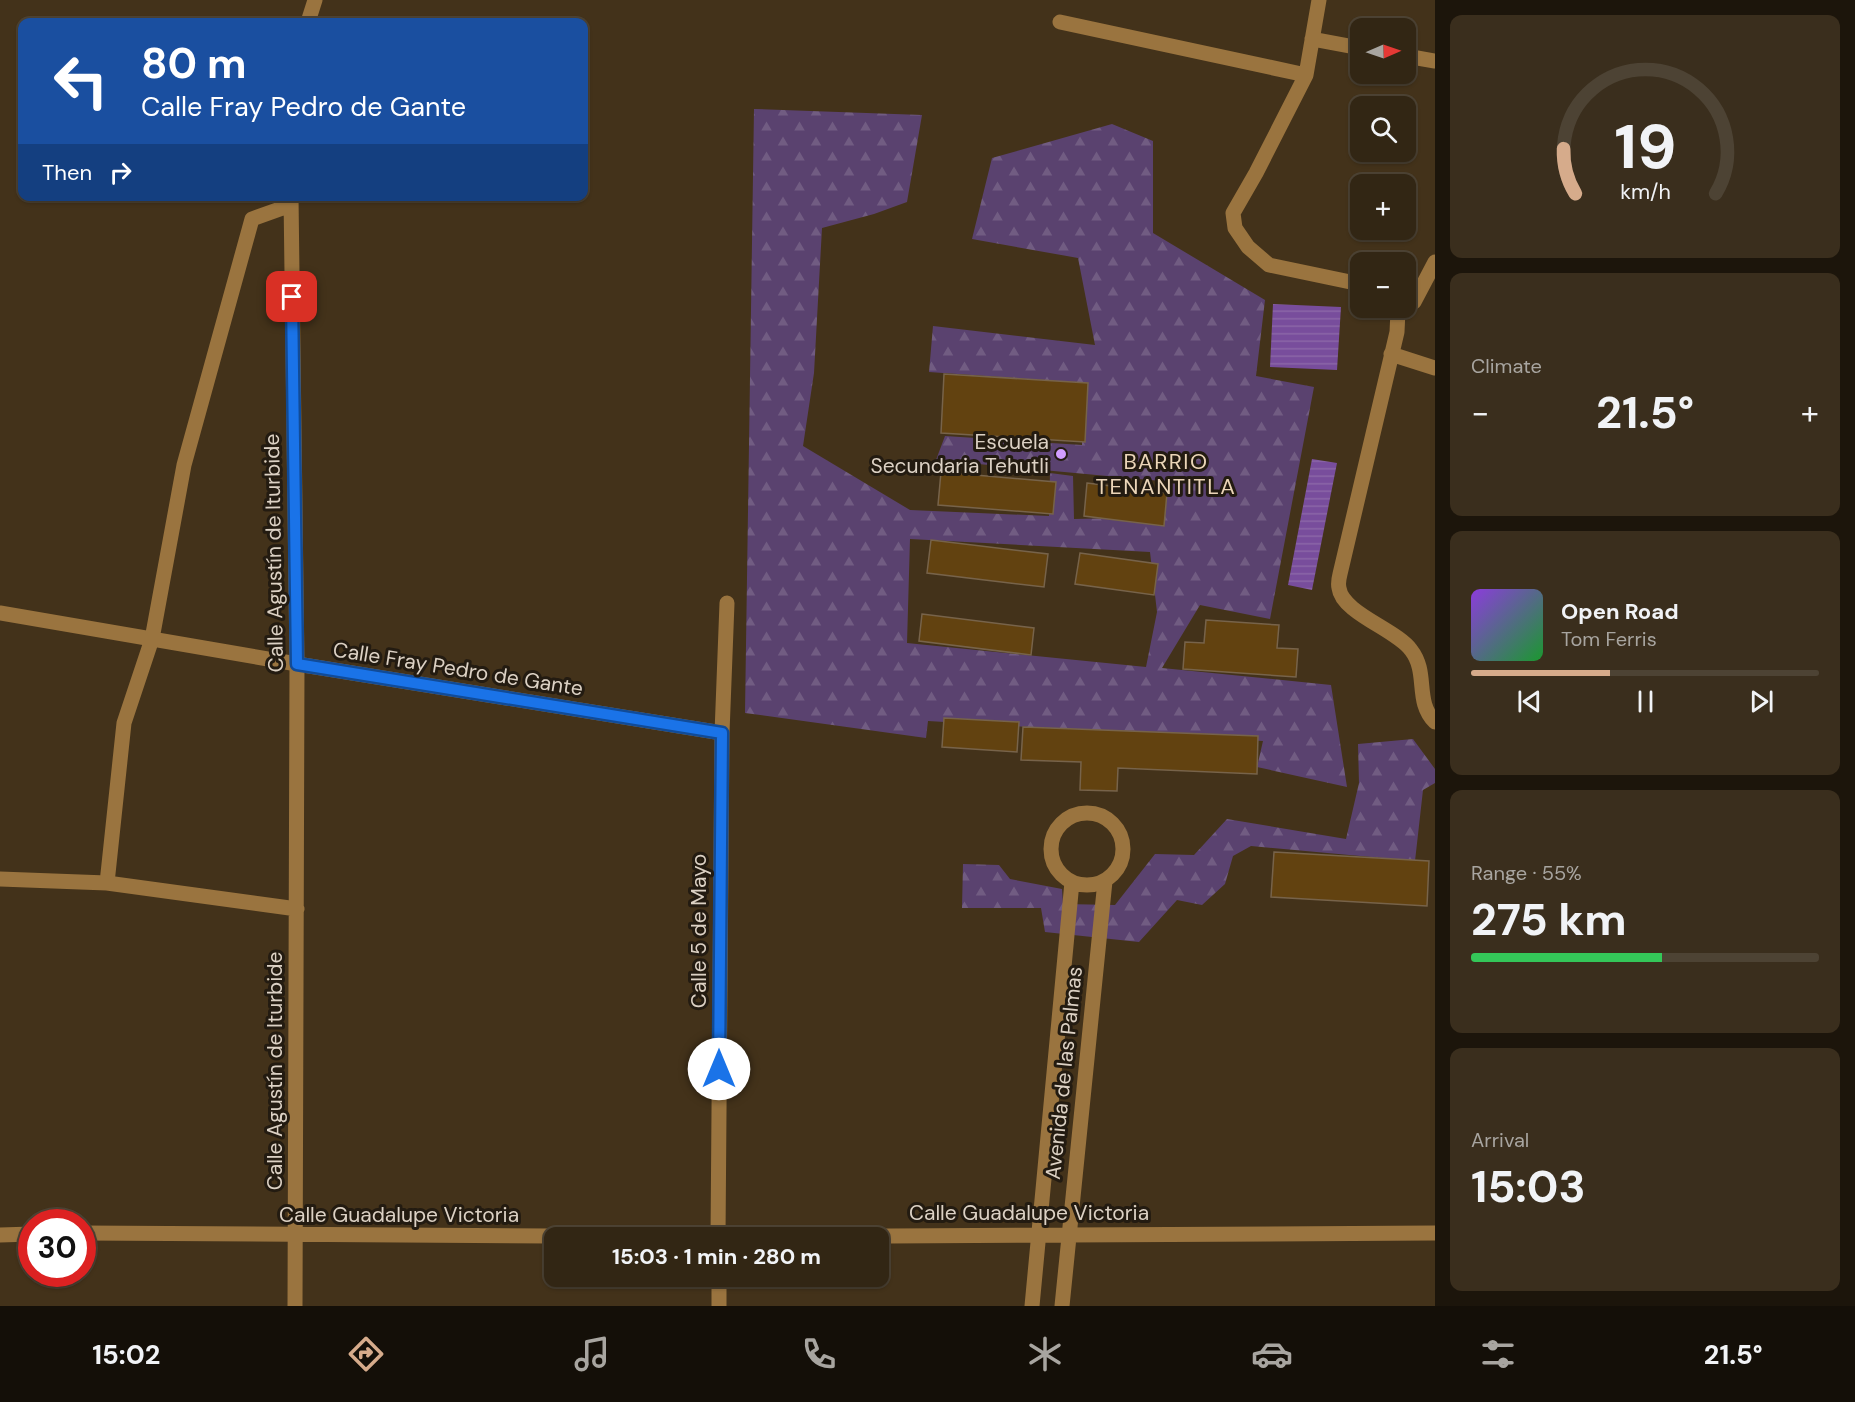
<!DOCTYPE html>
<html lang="en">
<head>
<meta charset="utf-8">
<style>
  body { margin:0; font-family:"DM Sans",sans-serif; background:#3a2e1d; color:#f1f3f6; height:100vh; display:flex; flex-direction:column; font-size:22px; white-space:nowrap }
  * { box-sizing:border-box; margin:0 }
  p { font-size:20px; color:#a8a5a0 }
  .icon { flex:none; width:33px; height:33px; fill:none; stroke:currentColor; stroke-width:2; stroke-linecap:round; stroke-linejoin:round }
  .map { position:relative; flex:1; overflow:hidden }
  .drawer { display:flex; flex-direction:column; gap:15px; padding:15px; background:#1c150b; width:420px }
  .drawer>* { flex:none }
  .hud { position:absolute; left:18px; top:18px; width:570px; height:183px; border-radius:12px; box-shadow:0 2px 4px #0004,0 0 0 2px #4d4334; background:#1a4fa0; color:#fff; overflow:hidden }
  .needle { width:39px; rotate:88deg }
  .buttons { position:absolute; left:1350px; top:18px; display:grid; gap:12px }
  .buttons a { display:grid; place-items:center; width:66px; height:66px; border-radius:12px; background:#322614; box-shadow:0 2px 4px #0004,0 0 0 2px #4d4334; font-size:30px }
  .speed { position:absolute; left:18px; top:1209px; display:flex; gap:12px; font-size:30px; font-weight:700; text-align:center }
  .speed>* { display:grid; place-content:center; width:78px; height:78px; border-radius:50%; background:#322614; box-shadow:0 2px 4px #0004,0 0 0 2px #4d4334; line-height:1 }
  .speed .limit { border:9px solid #d22; background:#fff; color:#111 }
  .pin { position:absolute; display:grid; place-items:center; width:51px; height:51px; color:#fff; margin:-26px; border-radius:12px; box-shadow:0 3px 9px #0006 }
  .me { position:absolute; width:66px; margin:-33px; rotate:0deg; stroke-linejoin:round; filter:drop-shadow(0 0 4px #0008) }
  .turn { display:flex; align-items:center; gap:21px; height:126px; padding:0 24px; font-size:27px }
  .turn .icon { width:78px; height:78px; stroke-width:2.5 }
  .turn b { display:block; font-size:42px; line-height:51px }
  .then { display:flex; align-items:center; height:57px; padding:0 24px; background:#0003; gap:12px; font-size:22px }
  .big { font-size:45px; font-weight:700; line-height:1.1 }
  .drawer .tile { flex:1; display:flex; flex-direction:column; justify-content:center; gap:9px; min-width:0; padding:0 21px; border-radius:12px; background:#3a2e1d }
  .drawer .dial { align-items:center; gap:0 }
  .dial svg { height:156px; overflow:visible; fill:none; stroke:#4d4334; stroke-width:7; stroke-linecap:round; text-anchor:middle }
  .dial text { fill:#f1f3f6; stroke:none }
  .song { display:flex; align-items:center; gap:18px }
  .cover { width:72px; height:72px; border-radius:9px; background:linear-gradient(135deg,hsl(270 70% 55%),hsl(130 70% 35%)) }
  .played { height:6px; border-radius:3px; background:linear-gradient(90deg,#d6ab8b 40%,#4d4334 40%) }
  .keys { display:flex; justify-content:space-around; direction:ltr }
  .heat { display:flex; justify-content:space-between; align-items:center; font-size:33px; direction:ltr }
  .charge { height:9px; border-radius:4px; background:linear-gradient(90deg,#34c759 55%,#4d4334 0) }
  .trip { position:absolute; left:544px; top:1227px; width:345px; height:60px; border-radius:12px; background:#322614; box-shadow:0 2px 4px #0004,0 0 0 2px #4d4334; font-weight:700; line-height:60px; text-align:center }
  .dock { display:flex; height:96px; justify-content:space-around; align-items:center; background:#140f08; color:#a8a5a0 }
  .dock .icon { width:42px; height:42px }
  .dock .active { color:#d6ab8b }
  .dock b { font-size:27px; color:#f1f3f6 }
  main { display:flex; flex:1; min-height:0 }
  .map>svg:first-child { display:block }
  .forest { fill:url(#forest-firs); fill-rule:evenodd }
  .water { fill:url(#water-rules) }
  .building { fill:#624210; stroke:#77634a; stroke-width:1.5 }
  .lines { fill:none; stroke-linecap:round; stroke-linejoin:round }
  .minor { stroke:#9a743f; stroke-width:15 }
  .route-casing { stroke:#114b97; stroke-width:15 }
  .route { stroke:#1a73e8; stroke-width:10 }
  .poi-dot { fill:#d19dfe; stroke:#231b11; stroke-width:2 }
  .labels { text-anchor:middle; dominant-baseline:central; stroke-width:6; stroke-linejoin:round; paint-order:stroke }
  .poi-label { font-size:21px; fill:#dcd1c4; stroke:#231b11; text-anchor:end }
  .street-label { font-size:21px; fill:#dcd1c4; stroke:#231b11 }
  .neighbourhood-label { font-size:22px; letter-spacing:1.5px; fill:#ebd5b8; stroke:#231b11 }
</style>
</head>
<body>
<main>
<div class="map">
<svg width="1435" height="1306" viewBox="0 0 1435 1306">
  <defs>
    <pattern id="forest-firs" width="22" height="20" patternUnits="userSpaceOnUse" patternTransform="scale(1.5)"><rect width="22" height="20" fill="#5a426f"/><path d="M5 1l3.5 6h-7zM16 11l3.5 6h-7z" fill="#715c82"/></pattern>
    <pattern id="water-rules" width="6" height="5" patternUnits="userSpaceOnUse" patternTransform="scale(1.5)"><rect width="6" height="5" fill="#784d9c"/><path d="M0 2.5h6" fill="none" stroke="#8b66a8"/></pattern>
  </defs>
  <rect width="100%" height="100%" fill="#43321a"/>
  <path class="forest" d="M754,109L922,115L907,202L874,214L822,228L814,373L803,446L910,510L1049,516L1050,473L1073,476L1074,519L1164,517L1161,481L936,460L945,436L1082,445L1084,383L929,372L933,326L1095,345L1078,258L972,239L992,158L1112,124L1153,141V233L1265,300L1256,376L1314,387L1270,619L1200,605L1162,668L1331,685L1347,787L1257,767L1263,741L928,721L926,738L745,713ZM910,539L1150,552L1157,612L1146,667L907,643Z
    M1413,739L1435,769V783L1423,790L1415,861L1251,846L1233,856L1225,884L1202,905L1177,900L1139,942L1045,932L1041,908H962L963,864L999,865L1010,879L1062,889L1063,904L1115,905L1155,854L1194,855L1227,819L1346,839L1359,783L1358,744Z"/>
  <path class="water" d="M1273,304L1341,307L1337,370L1270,367Z
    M1312,459L1337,463L1312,590L1288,585Z"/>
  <path class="building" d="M944,374L1088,383L1085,442L941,433Z
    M941,472L1056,482L1053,514L938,505Z
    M1087,483L1167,493L1164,526L1084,516Z
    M931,540L1048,554L1044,587L927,573Z
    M1080,553L1158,564L1154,595L1075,584Z
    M922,614L1034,628L1031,655L919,641Z
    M1206,620L1279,625L1277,648L1298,649L1296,677L1183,669L1185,642L1204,643Z
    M944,718L1019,722L1017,752L942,747Z
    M1023,727L1258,736L1257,774L1118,768L1117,791L1080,790L1081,762L1021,760Z
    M1274,852L1429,861L1427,906L1271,897Z"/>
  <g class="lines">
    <path class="minor" d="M1319,0L1306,75L1256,173L1233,213L1235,228L1248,247L1269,265L1360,284
      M308,22L315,0
      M1060,22L1306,75
      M1312,39L1360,48
      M1406,56L1435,61
      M291,196L297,664L295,1306
      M1406,307L1414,302L1435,262
      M1396,308L1398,311L1397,332L1340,574C1339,578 1338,584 1339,588C1342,613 1397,630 1411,650C1429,673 1414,701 1435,722
      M1391,354L1435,368
      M0,613L297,664L722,733
      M1051 849a36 36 0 1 1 72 0a36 36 0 1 1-72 0Z
      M0,879L107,883L297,909
      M107,883L124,723L152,639L184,465L252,219L291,205
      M82,1233L718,1237L1435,1233
      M0,1235L32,1234
      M718,1238L722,733L727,603
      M719,1276V1306
      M1032,1306L1072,882
      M1062,1306L1105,881"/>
  </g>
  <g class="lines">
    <g class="route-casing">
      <path id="route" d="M292,297L297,664L722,733L719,1069"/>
    </g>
    <use href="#route" class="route"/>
  </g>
  <circle class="poi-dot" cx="1061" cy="454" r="6"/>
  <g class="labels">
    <g class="poi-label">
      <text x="1049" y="442">Escuela<tspan x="1049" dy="24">Secundaria Tehutli</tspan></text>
    </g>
    <g class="street-label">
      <text transform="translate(274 553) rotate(-91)">Calle Agustín de Iturbide</text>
      <text transform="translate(458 669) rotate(9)">Calle Fray Pedro de Gante</text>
      <text transform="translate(699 931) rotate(-90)">Calle 5 de Mayo</text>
      <text transform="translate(275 1071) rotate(-90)">Calle Agustín de Iturbide</text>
      <text transform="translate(1064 1073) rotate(-84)">Avenida de las Palmas</text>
      <text x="1029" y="1213">Calle Guadalupe Victoria</text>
      <text x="399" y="1215">Calle Guadalupe Victoria</text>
    </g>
    <g class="neighbourhood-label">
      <text x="1166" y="461">BARRIO<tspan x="1166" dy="25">TENANTITLA</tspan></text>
    </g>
  </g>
</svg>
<div class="buttons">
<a><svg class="needle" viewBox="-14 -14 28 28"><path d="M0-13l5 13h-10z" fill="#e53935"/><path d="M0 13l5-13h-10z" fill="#a8a5a0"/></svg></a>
<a><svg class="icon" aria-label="search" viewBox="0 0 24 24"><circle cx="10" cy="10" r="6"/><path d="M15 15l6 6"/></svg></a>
<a>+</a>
<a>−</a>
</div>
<div class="speed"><div class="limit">30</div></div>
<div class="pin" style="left:292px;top:297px;background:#d93025"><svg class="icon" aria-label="arrive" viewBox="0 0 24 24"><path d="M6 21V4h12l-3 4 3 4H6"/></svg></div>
<svg class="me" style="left:719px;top:1069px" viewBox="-20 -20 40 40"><circle r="19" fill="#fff"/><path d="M0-13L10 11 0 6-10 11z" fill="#1a73e8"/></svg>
<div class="trip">15:03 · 1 min · 280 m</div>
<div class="hud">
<div class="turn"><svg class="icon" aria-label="left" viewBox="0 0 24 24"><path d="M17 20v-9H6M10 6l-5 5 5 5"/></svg><div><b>80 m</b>Calle Fray Pedro de Gante</div></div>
<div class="then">Then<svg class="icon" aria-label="right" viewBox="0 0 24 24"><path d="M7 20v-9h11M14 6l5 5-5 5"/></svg></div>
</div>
</div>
<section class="drawer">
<div class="tile dial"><svg viewBox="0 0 100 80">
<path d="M14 69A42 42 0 1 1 86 69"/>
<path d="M14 69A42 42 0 0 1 8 46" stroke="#d6ab8b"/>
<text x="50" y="56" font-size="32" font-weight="700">19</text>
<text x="50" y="72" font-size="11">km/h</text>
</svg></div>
<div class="tile"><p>Climate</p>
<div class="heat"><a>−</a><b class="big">21.5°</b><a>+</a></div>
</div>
<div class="tile">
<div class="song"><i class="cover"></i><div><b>Open Road</b><p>Tom Ferris</p></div></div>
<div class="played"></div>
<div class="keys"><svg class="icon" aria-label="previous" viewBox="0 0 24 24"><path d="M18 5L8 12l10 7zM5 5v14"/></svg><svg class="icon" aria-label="pause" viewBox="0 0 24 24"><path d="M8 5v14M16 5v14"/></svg><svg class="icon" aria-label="next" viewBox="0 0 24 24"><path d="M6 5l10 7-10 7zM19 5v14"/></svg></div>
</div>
<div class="tile"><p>Range · 55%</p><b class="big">275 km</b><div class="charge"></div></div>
<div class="tile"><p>Arrival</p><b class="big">15:03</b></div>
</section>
</main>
<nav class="dock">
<b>15:02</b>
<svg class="icon active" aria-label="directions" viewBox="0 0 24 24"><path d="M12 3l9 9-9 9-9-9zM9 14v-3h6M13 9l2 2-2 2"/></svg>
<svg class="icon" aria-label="music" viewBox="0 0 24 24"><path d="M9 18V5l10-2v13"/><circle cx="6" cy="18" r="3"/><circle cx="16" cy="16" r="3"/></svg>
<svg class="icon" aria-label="phone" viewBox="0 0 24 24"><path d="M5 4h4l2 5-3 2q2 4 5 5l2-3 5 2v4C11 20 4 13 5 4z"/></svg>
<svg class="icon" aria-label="climate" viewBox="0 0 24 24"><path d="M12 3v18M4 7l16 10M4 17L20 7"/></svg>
<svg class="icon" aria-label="car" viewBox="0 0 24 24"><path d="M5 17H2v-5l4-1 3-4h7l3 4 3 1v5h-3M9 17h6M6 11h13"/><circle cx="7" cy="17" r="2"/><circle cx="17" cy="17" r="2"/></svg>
<svg class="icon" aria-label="filters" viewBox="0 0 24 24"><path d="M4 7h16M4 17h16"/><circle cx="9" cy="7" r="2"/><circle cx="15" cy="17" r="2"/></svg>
<b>21.5°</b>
</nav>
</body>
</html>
